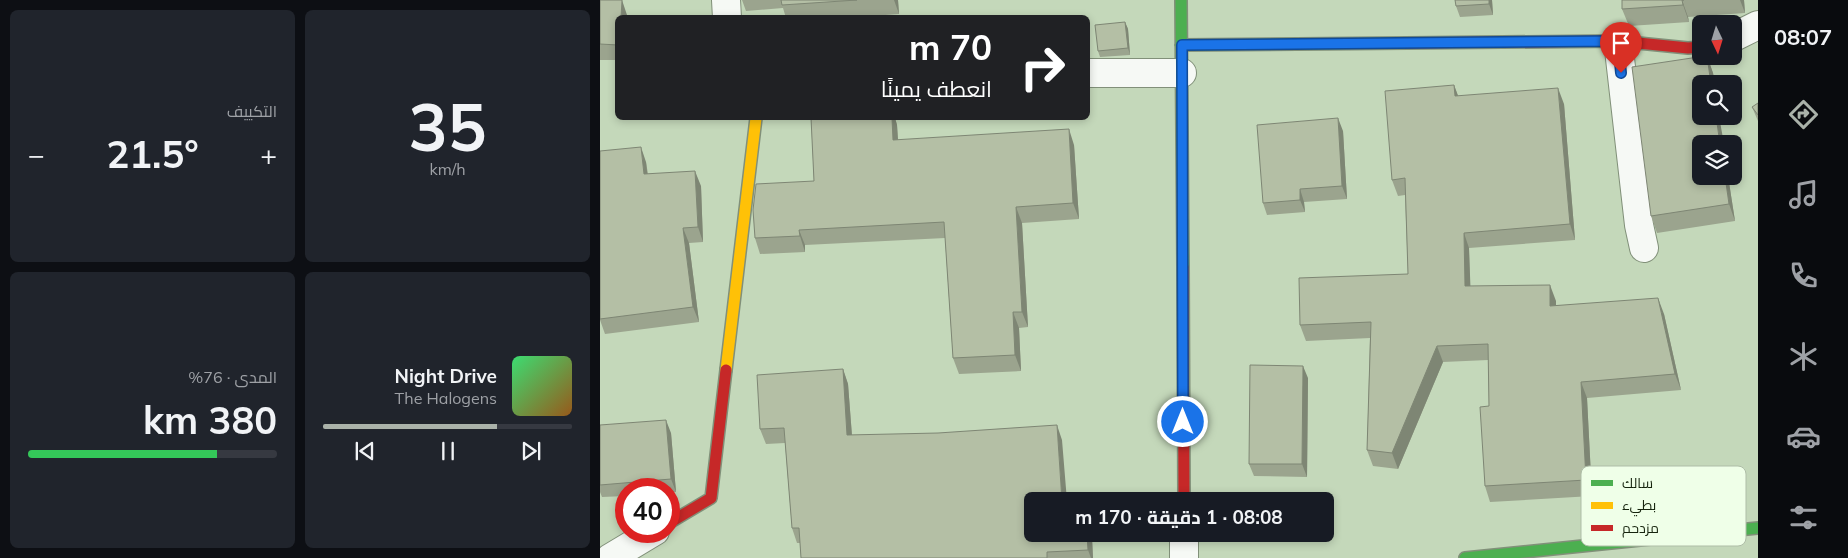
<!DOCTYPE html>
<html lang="ar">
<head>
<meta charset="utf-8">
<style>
  body { margin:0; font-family:Mulish,Cairo,sans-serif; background:#20242c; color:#f1f3f6; direction:rtl; height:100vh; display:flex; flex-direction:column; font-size:19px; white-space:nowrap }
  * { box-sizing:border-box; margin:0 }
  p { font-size:16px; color:#9ea1a6 }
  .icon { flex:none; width:28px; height:28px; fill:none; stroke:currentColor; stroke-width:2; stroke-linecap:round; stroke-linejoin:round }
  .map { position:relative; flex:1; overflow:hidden; direction:ltr }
  .details { display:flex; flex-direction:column; gap:10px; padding:10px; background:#0d0f14; width:600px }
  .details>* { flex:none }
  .banner { position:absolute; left:15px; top:15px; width:475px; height:105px; border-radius:8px; box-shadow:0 2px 8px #0003; direction:rtl; background:#202124; color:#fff; overflow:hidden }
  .needle { width:32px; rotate:176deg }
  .fabs { position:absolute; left:1092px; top:15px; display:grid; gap:10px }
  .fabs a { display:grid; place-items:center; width:50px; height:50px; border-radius:8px; background:#171b24; box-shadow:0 2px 8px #0003; font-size:25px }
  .speed { position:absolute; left:15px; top:478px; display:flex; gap:10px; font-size:25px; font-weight:700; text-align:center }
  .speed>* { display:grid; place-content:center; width:65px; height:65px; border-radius:50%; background:#171b24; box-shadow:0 2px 8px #0003; line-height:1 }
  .speed .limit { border:8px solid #d22; background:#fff; color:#111 }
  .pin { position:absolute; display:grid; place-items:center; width:42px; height:42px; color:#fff; margin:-51px -21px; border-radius:50% 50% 50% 0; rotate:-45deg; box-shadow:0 0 5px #0007 }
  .pin .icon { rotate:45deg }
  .me { position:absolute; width:55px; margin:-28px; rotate:0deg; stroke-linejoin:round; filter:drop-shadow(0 0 4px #0008) }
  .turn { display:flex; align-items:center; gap:18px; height:105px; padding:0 15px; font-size:22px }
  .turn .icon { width:65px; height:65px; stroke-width:2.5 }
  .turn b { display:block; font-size:35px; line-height:42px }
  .big { font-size:38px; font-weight:700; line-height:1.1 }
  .details .card { flex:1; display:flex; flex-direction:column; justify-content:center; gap:8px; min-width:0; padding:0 18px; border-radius:8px; background:#20242c }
  .details .dial { align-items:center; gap:0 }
  .dial b { font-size:65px; line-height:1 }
  .song { display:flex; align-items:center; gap:15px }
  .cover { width:60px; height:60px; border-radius:8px; background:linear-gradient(135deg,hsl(140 70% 55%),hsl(30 70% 35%)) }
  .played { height:5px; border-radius:2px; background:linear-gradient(90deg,#aab2a9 70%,#363941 70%) }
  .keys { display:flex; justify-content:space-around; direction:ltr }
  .heat { display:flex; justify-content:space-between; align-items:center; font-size:28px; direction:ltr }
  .charge { height:8px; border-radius:4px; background:linear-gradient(90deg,#34c759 76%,#363941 0) }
  .details .tiles { flex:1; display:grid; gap:10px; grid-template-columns:repeat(2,1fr) }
  .trip { position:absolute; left:424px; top:492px; width:310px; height:50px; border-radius:8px; background:#171b24; box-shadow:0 2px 8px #0003; font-weight:700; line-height:50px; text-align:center; direction:rtl }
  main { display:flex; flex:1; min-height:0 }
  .dock { display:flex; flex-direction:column; width:90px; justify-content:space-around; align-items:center; background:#090b0e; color:#9ea1a6 }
  .dock .icon { width:35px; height:35px }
  .dock .selected { color:#aab2a9 }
  .dock b { font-size:22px; color:#f1f3f6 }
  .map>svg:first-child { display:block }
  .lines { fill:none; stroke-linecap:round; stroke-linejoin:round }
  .street-casing { stroke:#819079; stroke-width:30 }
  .fast-casing { stroke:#819079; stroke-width:14 }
  .slow-casing { stroke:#819079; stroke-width:14 }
  .jam-casing { stroke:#819079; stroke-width:14 }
  .street { stroke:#f6f9f5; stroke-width:28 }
  .fast { stroke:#4caf50; stroke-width:11 }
  .slow { stroke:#ffc107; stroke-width:11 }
  .jam { stroke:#c62828; stroke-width:11 }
  .wall { fill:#9ba48e }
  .shaded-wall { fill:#7e8674 }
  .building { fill:#b4bfa5; stroke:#7e8674 }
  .route-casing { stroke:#114b97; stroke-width:12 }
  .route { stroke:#1a73e8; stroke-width:9 }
  .key { fill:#efffe8; stroke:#aebda7; stroke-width:1 }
  .key-label { font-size:14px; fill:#16240e }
</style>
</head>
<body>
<main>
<nav class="dock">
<b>08:07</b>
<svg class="icon selected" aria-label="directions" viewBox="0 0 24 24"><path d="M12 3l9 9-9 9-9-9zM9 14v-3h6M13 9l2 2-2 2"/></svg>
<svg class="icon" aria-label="music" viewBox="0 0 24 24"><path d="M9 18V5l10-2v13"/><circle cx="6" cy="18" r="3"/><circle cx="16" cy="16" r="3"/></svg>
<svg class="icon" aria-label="phone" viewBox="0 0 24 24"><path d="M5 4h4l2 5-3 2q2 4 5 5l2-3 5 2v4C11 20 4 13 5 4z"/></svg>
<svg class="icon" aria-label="climate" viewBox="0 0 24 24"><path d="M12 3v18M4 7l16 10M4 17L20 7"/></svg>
<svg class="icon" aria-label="car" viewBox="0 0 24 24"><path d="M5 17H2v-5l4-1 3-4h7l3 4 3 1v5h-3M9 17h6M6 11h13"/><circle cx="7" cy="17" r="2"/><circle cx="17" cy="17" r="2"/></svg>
<svg class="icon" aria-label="filters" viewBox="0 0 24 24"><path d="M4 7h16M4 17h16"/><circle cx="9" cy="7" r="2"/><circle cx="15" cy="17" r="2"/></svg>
</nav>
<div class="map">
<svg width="1158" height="558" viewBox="0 0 1158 558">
  <rect width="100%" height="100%" fill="#c4d8ba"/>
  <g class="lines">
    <g class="street-casing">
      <path id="street" d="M126,0L127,18
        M1134,37L1158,25
        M1018,41L1039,225L1044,248
        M488,73H582
        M584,534V558
        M10,558L55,531"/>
    </g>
    <g class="fast-casing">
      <path id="fast" d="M581,0L583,267
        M581,45L807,43
        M865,558L1158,528"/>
    </g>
    <g class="slow-casing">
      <path id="slow" d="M126,370L156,118"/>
    </g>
    <g class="jam-casing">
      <path id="jam" d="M807,43L1018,41L1088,48L1101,47
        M583,267L584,501
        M69,523L111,498L126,370"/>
    </g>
    <use href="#street" class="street"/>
    <use href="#fast" class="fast"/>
    <use href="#slow" class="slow"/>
    <use href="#jam" class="jam"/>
  </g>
  <path class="wall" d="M0,0L27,15V18H18V60H0Z
    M142,0H298L299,14L245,18H186L183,8L146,11Z
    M855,0H892L893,15L860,17L856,6Z
    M1022,0H1144L1145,13L1088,17L1089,22L1029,26L1022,9Z
    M525,22L528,29L530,55L500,57L498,51Z
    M1107,56L1113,73L1115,84H1101V176H1128L1135,221L1057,233L1051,216Z
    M854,85L858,96L964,104L975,240L869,248L870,286L956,301V305L1064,314L1081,390L987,398L992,496L890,502L885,486L889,406L888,360L843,362L798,469L773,466L767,450L770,338L706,341L700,325L808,274L805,195L798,196L792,180Z
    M1158,103V121L1152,107Z
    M211,118H295L297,125L298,140L474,145L479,219L422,223L428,327L419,328L421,371L359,374L353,358L345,238L205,245V252L160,254L155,238L214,181Z
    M743,131L747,199L704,202L705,212L667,215L663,203Z
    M0,151L46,162L48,174L101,186L103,242L89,243L99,322L5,334L0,320Z
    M243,369L248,384L252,435L462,440L432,534L492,538L493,558H201L200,543H197L192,528L185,443L166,444L160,429Z
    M708,378L707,477L654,476L649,464Z
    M0,425L71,433L76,492H69V489H26V496L2,497L0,492Z"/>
  <path class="shaded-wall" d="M22,0L27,15V18H21Z
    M294,0H298L299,14Z
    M889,0H892L893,15L889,4Z
    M1082,0L1088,17L1089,22L1083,5Z
    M1140,0H1144L1145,13Z
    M525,22L528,29L530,55L528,48Z
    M1107,56L1113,73L1115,84H1111Z
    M854,85L860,101L855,96Z
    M958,88L964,104L975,240L970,224Z
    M1116,116H1119L1124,144H1120Z
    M292,118H295L297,125L299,156L293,140Z
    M738,118L743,131L747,199L742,186Z
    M469,129L474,145L479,219L473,203Z
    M41,147L46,162L49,189L44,174Z
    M95,171L101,186L103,242L98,227Z
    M1125,176H1128L1135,221L1129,204Z
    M700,189L704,202L705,212L700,200Z
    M416,207L422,223L428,327L422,312Z
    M83,228L89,243L99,322L93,307Z
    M199,230L205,245V252L200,236Z
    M864,233L869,248L871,302L865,286Z
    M950,285L956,301V322L950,306Z
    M1058,298L1064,314L1081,390L1075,374Z
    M413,312L419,328L421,371L415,355Z
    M837,346L843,362L798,469L792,453Z
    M703,366L708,378L707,477L702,464Z
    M243,369L248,384L253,450L247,435Z
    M981,382L987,398L992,496L986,480Z
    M66,420L71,433L76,492L71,479Z
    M457,425L462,440L467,501H462Z
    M487,534H490L492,538L493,558H491L488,550Z"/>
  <path class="building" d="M0,0H22L21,18H18V45L0,44Z
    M181,0H257L182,5Z
    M855,0H889V4L856,6Z
    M1022,0H1084H1082L1083,5L1022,9Z
    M525,22L528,48L498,51L495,25Z
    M1105,56H1107L1111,84H1101V116H1116L1120,144H1101V176H1125L1129,204L1051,216L1032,67Z
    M854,85L855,96L958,88L970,224L864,233L865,286L950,285V306L1058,298L1075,374L981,382L986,480L885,486L880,407L889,406L888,344L837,346L792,453L767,450L771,322L700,325L699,278L808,274L805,178L792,180L785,91Z
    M1158,103V115L1152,107Z
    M211,118H292L293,140L469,129L473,203L416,207L422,312H413L415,355L353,358L344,222L199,230L200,236L155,238L153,210L156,184L214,181Z
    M738,118L742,186L700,189V200L663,203L657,125Z
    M41,147L44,174L95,171L98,227L83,228L93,307L0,319V151Z
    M650,365L703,366L702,464H649Z
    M243,369L247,435L338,433L457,425L462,501H432V534H487L488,550L447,552V558H201L199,528H192L184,428L160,429L157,375Z
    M66,420L71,479L0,485V425Z"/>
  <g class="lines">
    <g class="route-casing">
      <path id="route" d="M583,422L582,45L1018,41L1021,73"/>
    </g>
    <use href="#route" class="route"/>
  </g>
  <rect x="981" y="466" width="165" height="80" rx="8" class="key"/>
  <rect x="991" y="480" width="22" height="6" fill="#4caf50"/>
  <rect x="991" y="502" width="22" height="7" fill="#ffc107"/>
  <rect x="991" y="525" width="22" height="6" fill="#c62828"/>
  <g class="key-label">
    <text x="1022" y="488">سالك</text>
    <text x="1022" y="510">بطيء</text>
    <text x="1022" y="533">مزدحم</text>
  </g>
</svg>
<div class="fabs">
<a><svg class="needle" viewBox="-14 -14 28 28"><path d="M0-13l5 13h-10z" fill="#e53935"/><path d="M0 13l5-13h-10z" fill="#9ea1a6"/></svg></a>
<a><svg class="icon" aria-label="search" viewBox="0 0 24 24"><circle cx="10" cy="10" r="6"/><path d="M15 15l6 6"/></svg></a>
<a><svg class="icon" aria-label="layers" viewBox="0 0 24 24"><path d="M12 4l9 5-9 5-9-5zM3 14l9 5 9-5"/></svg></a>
</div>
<div class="speed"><div class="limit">40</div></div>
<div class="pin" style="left:1021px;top:73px;background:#d93025"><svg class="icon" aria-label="arrive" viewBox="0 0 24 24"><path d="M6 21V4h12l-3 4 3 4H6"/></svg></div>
<svg class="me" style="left:583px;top:422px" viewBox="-20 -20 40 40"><circle r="17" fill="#1a73e8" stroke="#fff" stroke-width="3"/><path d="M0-11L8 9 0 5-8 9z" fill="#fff"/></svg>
<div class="trip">08:08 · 1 دقيقة · 170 m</div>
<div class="banner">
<div class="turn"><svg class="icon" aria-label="right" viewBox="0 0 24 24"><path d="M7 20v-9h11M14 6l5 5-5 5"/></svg><div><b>70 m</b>انعطف يمينًا</div></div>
</div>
</div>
<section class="details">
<div class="tiles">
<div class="card dial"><b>35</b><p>km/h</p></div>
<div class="card"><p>التكييف</p>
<div class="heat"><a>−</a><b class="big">21.5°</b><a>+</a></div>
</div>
<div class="card">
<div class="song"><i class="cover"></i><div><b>Night Drive</b><p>The Halogens</p></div></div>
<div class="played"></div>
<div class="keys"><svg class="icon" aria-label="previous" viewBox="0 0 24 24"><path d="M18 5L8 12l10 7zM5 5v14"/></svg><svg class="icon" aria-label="pause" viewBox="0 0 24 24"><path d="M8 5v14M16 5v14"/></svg><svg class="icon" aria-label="next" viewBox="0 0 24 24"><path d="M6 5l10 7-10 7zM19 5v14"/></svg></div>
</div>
<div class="card"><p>المدى · 76%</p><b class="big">380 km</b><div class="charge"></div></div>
</div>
</section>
</main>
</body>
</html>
